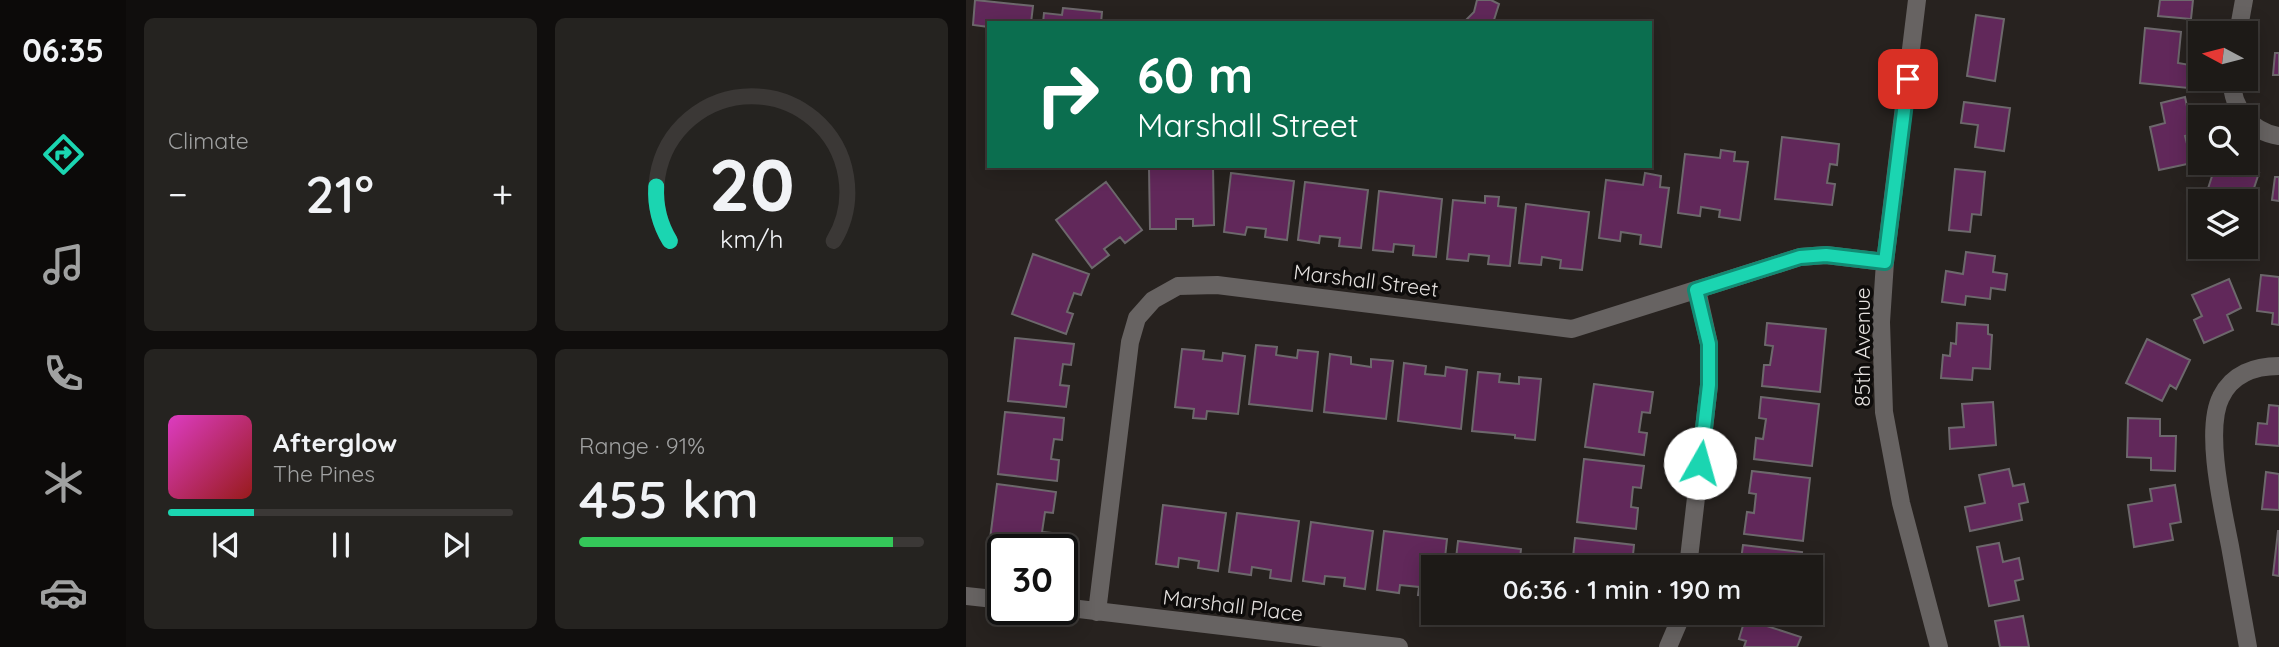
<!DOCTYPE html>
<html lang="en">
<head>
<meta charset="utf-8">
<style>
  body { margin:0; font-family:Quicksand,sans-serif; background:#252320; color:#f1f3f6; height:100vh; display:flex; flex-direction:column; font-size:26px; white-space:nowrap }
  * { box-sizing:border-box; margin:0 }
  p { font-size:23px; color:#a0a1a1 }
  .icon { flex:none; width:38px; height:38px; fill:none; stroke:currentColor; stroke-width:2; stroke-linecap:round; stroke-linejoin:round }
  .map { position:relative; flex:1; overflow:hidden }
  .side { display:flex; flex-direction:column; gap:18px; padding:18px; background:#100e0d; width:840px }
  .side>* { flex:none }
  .top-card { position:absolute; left:21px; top:21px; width:665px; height:147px; border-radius:0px; box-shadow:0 4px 18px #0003,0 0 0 2px #3b3836; background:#0b6e4f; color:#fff; overflow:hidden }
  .needle { width:46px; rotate:277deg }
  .controls { position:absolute; left:1222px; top:21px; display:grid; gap:14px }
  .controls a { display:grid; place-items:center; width:70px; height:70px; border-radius:0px; background:#1d1a17; box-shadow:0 4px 18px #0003,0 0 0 2px #3b3836; font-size:35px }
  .speed { position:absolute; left:21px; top:534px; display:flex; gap:14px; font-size:35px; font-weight:700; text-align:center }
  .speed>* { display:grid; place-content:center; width:91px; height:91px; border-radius:50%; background:#1d1a17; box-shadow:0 4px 18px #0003,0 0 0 2px #3b3836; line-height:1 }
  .speed .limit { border:4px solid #111; border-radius:10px; background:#fff; color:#111 }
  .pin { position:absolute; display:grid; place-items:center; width:60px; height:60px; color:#fff; margin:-30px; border-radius:14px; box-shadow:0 4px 10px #0006 }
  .me { position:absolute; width:77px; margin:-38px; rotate:7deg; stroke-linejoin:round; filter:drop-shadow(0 0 5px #0008) }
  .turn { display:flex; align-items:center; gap:24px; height:147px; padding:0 35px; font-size:32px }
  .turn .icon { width:91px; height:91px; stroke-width:2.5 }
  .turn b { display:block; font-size:49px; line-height:60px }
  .big { font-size:52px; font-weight:600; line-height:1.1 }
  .side .tile { flex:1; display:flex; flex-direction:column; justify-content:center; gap:10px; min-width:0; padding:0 24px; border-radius:10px; background:#252320 }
  .side .dial { align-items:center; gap:0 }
  .dial svg { height:182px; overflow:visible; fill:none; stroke:#3b3836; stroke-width:7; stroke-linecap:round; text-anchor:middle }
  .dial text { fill:#f1f3f6; stroke:none }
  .song { display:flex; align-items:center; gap:21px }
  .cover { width:84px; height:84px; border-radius:10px; background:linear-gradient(135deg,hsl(310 70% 55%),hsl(0 70% 35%)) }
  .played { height:7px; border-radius:4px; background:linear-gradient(90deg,#1bd5b1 25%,#3b3836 25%) }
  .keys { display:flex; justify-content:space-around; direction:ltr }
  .heat { display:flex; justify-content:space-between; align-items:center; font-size:38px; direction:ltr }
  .charge { height:10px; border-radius:5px; background:linear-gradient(90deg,#34c759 91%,#3b3836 0) }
  .side .tiles { flex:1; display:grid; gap:18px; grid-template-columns:repeat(2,1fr) }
  .trip { position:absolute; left:455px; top:555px; width:402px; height:70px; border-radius:0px; background:#1d1a17; box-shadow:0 4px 18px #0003,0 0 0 2px #3b3836; font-weight:600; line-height:70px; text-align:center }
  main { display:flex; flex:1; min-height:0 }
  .tab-bar { display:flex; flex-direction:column; width:126px; justify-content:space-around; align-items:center; background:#0c0a09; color:#a0a1a1 }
  .tab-bar .icon { width:49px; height:49px }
  .tab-bar .selected { color:#1bd5b1 }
  .tab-bar b { font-size:32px; color:#f1f3f6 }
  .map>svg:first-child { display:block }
  .building { fill:#61285a; stroke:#6d686c; stroke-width:2 }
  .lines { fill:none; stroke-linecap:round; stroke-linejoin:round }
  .street { stroke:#676362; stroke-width:18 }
  .route-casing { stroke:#128a73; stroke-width:18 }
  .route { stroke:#1bd5b1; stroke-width:12 }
  .labels { text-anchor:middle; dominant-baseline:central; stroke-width:7; stroke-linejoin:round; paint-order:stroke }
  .street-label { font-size:21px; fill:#e4e0de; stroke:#0e0c0b }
</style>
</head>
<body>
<main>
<nav class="tab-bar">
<b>06:35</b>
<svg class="icon selected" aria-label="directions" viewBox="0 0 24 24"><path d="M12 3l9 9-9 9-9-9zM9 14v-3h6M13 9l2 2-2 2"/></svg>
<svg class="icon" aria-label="music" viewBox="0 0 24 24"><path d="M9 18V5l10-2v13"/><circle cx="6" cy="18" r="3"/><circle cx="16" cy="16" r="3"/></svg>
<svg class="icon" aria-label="phone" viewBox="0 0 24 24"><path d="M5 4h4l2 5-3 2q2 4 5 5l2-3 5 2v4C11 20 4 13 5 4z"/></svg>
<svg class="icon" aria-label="climate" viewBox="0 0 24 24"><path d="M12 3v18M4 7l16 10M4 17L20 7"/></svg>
<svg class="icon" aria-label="car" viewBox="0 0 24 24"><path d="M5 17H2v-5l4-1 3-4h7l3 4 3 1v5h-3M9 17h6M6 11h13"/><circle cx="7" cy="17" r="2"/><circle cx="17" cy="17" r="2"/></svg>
</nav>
<section class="side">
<div class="tiles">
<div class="tile"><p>Climate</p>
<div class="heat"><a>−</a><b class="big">21°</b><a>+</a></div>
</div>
<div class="tile dial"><svg viewBox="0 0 100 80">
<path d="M14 69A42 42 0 1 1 86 69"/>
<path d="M14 69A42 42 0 0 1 8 45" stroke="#1bd5b1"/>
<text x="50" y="56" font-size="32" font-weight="700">20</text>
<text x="50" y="72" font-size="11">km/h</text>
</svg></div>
<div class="tile">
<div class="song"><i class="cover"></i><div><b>Afterglow</b><p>The Pines</p></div></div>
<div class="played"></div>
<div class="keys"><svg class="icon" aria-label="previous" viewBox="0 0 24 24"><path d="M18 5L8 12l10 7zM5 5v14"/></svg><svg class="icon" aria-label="pause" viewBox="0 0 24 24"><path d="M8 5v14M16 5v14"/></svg><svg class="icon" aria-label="next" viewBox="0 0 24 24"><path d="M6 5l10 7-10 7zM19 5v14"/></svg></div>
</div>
<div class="tile"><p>Range · 91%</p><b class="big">455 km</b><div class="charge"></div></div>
</div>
</section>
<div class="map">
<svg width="1313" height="647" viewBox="0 0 1313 647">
  <rect width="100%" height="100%" fill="#27221f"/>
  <path class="building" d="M9,0L67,6L65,23H23V27L7,25Z
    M511,0H525L533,4L527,23H497L508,12Z
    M1194,0H1227L1225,19L1192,16Z
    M97,8L136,12L135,23H77L78,13L96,15Z
    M1010,15L1038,19L1029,81L1001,76Z
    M1179,28L1215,32L1212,63L1224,65L1222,88L1174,83Z
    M1309,53H1313V75H1307Z
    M1219,97L1227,134L1219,136L1226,163L1193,170L1184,127L1199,123L1195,103Z
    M998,102L1044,108L1038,151L1009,147L1012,125L995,123Z
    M816,137L873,144L871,165L864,164L861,183L869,184L866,205L809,199Z
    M755,150L769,152L768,161L782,162L774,220L753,217L754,210L735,207L734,216L712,213L719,154L754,158Z
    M247,166L248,225L227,226V219H210V229H184L183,168Z
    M1269,166L1293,173L1279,215V201H1238L1248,170L1266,176Z
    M989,169L1019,172L1015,215L1006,214L1004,232L983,230Z
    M265,173L328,181L321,240L299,237L300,229L281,227L279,235L258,232Z
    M679,173L695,176L694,187L703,188L695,247L674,244L675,235L655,232L654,241L633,238L640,180L677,185Z
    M1309,177H1313V201L1306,200Z
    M140,182L176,230L159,243L154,237L138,249L143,255L126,268L90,220Z
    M339,182L402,190L395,248L373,246L374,238L354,236L353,243L332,240Z
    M413,191L476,199L470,257L447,255L448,246L428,244L427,252L407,250Z
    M519,196L533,197L532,206L550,208L544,266L522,264L523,256L503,254L502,261L481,259L487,200L519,203Z
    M560,204L623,212L616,270L594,268L595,260L576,257L575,265L553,263Z
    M1000,252L1029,256L1027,272L1041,274L1039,290L1025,288L1024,299L1000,296L999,305L976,302L980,271L997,274Z
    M67,254L123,274L115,295L108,293L101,312L107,314L100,334L46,314Z
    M1295,275L1313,277V325L1306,324L1307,313L1291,311Z
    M1263,279L1275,308L1261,315L1267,330L1238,343L1228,320L1236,316L1226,295Z
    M801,323L860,329L854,392L796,386L798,365H804L807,346L799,345Z
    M991,323L1022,325V334L1026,335L1024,369L1007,368L1006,380L975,378L977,355L984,356L985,343L990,344Z
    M49,338L108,344L105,365L97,364L94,385L103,386L100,407L42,401Z
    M1181,339L1224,360L1210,389L1204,385L1196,401L1160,383Z
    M290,345L311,347L310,355L331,358L332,350L352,352L346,411L283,404Z
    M216,349L238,351L237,359L256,361L257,353L279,356L272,414L241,411L240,419L227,418L228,409L209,407Z
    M364,354L385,357V364L405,367V359L427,361L420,419L358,412Z
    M438,363L460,366L459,374L479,376L480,367L501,370L495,429L432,421Z
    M512,372L534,374L533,382L553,384V377L575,379L569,440L549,438V435L506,431Z
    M628,384L687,392L684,413L676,412L673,432L681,433L678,455L619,447Z
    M795,397L853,404L846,466L788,459L790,438L797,439L800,419L793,418Z
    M1027,402L1030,445L984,449L983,428L998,427L996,404Z
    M1303,405L1313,406V446L1290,444L1292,423L1301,424Z
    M39,412L98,418L96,440L88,439L85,459L93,460L91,481L32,474Z
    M1162,418L1194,419V436H1210L1209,471L1185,470V458L1161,457Z
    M618,459L678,466L675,488L667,487L665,507L672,508L670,529L611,522Z
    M1043,469L1047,486L1058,484L1062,502L1053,504L1056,520L1004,531L999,507L1019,503L1013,475Z
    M786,471L844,478L837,541L778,534L781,512L788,513L790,494L783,493Z
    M1300,472L1313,474V510L1296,509Z
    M31,484L90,492L87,513L79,512L76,532L85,533L82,550H44L23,547Z
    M1209,485L1215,522L1204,524L1207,540L1168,547L1162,505L1186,501L1184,489Z
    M197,505L260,513L252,571L232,568L233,561L213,558L212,567L190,564Z
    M271,513L333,521L325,581L304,578L305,570L286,567L285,575L263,572Z
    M345,522L407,531L399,589L378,586L379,578L359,576L358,584L337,581Z
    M418,531L481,539L478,567H467V596L452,595L453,587L434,585L433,593L411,590Z
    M1312,531H1313V576L1307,575Z
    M609,538L668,545L666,565L606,567Z
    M492,541L555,549L553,567H489Z
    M1033,543L1037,562L1053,558L1057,579L1049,581L1053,600L1023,606L1011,547Z
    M777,545L836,552L834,567H774Z
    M1057,616L1063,647H1034L1029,621Z
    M779,619L835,637L831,647H778L780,641L773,639Z"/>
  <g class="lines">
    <path class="street" d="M951,0L919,262L915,322L918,412L935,503L973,647
      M1272,33L1278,0
      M1266,79C1265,107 1285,132 1313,136
      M722,567L743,385V344L731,290
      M0,596L37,600
      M96,607L433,647
      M131,612L164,342L171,318L187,300L212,286L251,285L606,329L834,257L860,255L919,262
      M702,647L717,612
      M1282,647C1276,613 1270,580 1264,546C1257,510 1238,430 1255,397C1266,374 1289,366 1313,366"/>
  </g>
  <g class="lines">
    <g class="route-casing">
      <path id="route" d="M734,463L743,385V344L730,290L834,257L860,255L919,262L942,79"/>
    </g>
    <use href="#route" class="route"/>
  </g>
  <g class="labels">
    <g class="street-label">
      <text transform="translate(400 280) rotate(7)">Marshall Street</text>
      <text transform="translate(896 347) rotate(-90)">85th Avenue</text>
      <text transform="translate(267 605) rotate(7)">Marshall Place</text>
    </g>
  </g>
</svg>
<div class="controls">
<a><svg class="needle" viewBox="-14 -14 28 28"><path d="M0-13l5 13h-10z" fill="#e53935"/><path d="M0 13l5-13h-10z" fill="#a0a1a1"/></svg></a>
<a><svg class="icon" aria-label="search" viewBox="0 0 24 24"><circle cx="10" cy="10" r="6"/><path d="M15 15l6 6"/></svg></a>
<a><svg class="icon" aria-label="layers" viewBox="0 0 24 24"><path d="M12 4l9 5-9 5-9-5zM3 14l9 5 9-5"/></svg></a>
</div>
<div class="speed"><div class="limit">30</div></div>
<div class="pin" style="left:942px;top:79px;background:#d93025"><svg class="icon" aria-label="arrive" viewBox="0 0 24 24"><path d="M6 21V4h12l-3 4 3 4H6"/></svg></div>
<svg class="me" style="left:734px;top:463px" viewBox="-20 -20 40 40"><circle r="19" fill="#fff"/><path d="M0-13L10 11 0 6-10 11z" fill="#1bd5b1"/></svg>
<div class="trip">06:36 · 1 min · 190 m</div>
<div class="top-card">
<div class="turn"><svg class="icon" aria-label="right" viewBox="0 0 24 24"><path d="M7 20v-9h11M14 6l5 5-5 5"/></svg><div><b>60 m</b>Marshall Street</div></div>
</div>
</div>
</main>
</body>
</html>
